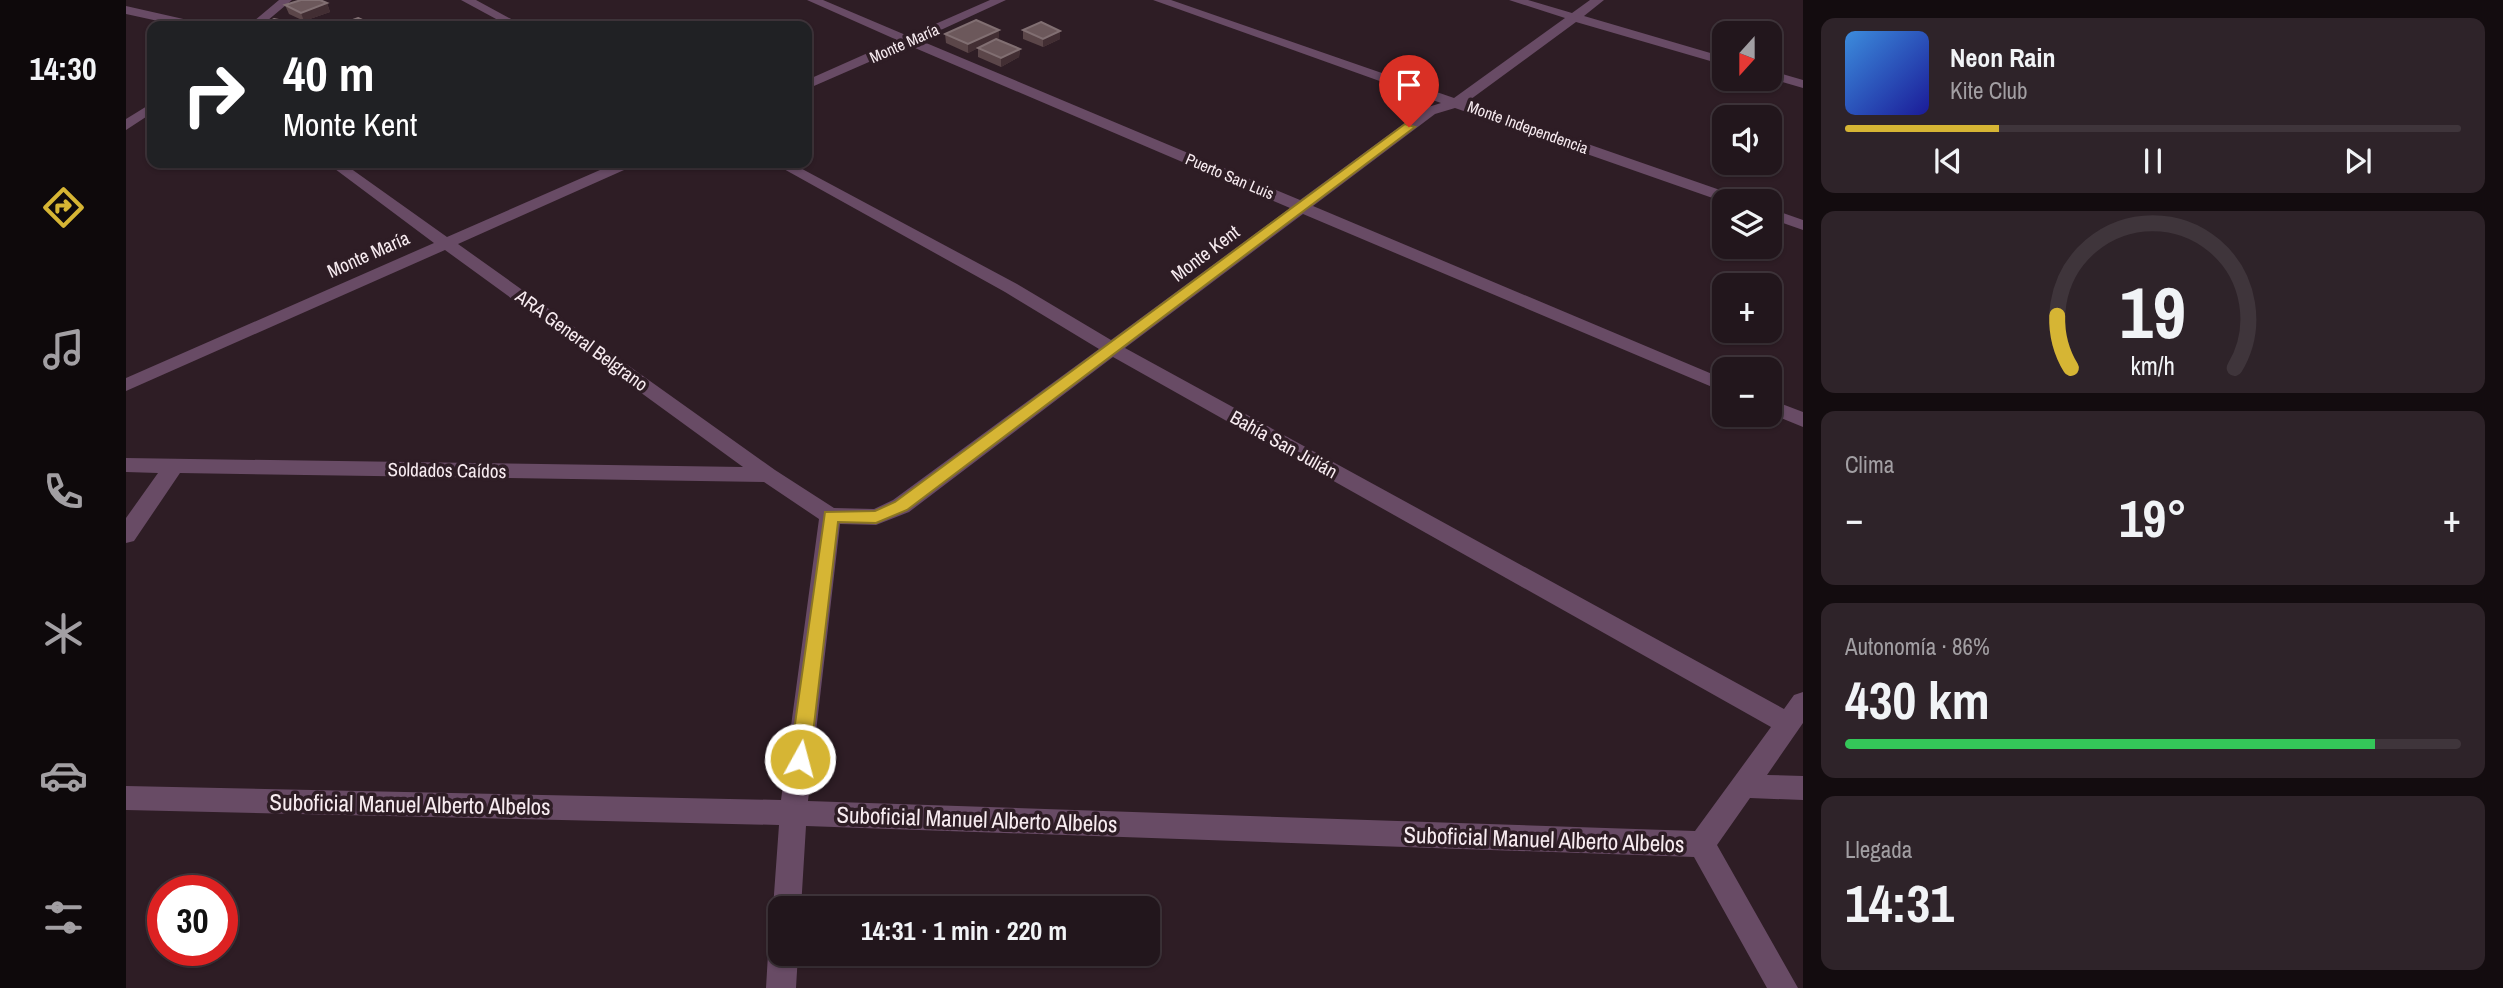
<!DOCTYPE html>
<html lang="es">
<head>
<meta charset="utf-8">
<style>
  body { margin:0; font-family:"Archivo Narrow",sans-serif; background:#2e2329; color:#f1f3f6; height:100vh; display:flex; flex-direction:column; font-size:26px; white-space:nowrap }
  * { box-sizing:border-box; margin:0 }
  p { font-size:23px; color:#a29fa3 }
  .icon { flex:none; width:38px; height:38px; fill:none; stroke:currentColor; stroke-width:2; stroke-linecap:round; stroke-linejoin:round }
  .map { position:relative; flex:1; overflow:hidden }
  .side { display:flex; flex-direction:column; gap:18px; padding:18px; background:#130c0f; width:700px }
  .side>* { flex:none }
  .hud { position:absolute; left:21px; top:21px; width:665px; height:147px; border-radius:14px; box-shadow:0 2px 5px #0004,0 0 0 2px #3f353b; background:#202124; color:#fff; overflow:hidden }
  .needle { width:46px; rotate:201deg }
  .controls { position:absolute; left:1586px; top:21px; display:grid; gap:14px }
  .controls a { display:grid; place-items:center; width:70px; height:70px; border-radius:14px; background:#22161c; box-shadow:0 2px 5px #0004,0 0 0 2px #3f353b; font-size:35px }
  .speed { position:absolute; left:21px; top:875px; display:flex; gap:14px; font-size:35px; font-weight:700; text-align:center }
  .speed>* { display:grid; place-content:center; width:91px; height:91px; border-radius:50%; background:#22161c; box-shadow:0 2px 5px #0004,0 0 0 2px #3f353b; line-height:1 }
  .speed .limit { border:10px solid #d22; background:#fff; color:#111 }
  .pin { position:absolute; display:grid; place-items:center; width:60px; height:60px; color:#fff; margin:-72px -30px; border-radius:50% 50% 50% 0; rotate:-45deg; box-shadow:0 0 7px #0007 }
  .pin .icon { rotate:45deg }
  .me { position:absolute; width:77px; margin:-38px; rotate:7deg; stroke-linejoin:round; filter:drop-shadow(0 0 5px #0008) }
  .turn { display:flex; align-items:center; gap:24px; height:147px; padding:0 21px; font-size:32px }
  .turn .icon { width:91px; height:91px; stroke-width:2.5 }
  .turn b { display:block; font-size:49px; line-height:60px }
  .big { font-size:52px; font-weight:700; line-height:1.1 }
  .side .card { flex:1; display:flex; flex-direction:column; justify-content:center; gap:10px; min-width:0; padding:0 24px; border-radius:14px; background:#2e2329 }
  .side .dial { align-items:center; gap:0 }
  .dial svg { height:182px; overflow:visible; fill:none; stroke:#3f353b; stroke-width:7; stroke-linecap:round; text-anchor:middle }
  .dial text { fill:#f1f3f6; stroke:none }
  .song { display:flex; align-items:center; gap:21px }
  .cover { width:84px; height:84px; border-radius:10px; background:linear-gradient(135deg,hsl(210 70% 55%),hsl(240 70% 35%)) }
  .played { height:7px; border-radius:4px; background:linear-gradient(90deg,#d6b534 25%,#3f353b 25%) }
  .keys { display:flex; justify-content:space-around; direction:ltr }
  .heat { display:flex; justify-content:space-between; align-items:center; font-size:38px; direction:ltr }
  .charge { height:10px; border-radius:5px; background:linear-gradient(90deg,#34c759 86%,#3f353b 0) }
  .trip { position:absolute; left:642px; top:896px; width:392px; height:70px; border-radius:14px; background:#22161c; box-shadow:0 2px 5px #0004,0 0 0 2px #3f353b; font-weight:700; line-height:70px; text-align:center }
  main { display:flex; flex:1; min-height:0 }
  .dock { display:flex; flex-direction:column; width:126px; justify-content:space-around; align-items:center; background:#0e090b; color:#a29fa3 }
  .dock .icon { width:49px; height:49px }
  .dock .current { color:#d6b534 }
  .dock b { font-size:32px; color:#f1f3f6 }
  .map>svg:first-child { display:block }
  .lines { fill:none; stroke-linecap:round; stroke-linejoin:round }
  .minor { fill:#684b65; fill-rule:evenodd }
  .wall { fill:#5b4649 }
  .shaded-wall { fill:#422e33 }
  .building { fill:#6c585b; stroke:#816f72; stroke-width:2 }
  .route { fill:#d6b534; stroke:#8b7622; stroke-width:2 }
  .labels { text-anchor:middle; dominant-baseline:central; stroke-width:7; stroke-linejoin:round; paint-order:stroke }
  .far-street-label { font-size:16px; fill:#f7ebf0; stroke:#2e1d25 }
  .street-label { font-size:19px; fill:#f7ebf0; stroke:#2e1d25 }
  .near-street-label { font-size:23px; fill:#f7ebf0; stroke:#2e1d25 }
</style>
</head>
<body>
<main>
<nav class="dock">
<b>14:30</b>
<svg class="icon current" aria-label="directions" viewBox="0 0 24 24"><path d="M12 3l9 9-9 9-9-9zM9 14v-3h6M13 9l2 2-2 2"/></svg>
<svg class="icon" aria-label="music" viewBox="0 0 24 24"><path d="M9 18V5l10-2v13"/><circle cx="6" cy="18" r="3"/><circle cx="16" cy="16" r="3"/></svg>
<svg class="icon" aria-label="phone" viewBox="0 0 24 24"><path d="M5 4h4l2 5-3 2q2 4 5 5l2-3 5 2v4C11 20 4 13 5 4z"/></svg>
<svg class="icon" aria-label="climate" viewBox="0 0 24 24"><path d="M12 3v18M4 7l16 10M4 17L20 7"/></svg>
<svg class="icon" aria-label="car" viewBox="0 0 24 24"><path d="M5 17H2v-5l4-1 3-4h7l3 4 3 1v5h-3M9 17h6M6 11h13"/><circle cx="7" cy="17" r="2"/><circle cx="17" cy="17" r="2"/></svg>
<svg class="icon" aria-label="filters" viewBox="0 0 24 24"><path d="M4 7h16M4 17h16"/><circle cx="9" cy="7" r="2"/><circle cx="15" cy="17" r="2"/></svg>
</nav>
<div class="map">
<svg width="1677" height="988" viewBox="0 0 1677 988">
  <rect width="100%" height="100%" fill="#2e1d25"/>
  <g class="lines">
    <path class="minor" d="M153,0H166L135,26H122Z
      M335,0H350L398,26H383Z
      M681,0H697L782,36L864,0H880L793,40L1174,200L1299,108L1315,103L1027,0H1045L1328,98L1439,18L1383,0H1402L1446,13L1464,0H1478L1458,16L1598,57V65L1450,22L1341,102L1617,198L1619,201L1598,202L1329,108L1309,114L1187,206L1598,379V392L1177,214L999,348L1658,709L1668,695L1677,692V723L1641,775L1677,776V800L1624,798L1591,845L1672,988H1641L1568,857L680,826L675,908H654V919L651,918L647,908L653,825L0,810V786L655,800L693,519L638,482L54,473L8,541L0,543V518L32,473L0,472V458L617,467L319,250L0,391V378L308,243L201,163H217L321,237L490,163H509L507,166L332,244L649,470L708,508L748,509L767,500L973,349L879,292L647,163H665L891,284L985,340L1164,208L782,45L681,89V80L771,40ZM987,357L1645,727L1569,831L682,801L714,524L750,525L783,512Z
      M0,6L75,23L77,26H55L0,14Z
      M1643,70L1677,80V88L1643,78Z
      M26,103V113L0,130V119Z
      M1643,208L1677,220V230L1643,218Z
      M1643,399L1677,412V427L1643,413Z
      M654,940V954H672L670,988H640L642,954L647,944Z"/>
  </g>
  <path class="wall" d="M201,3L204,12L178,21L163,14L159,5Z
    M897,30L934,31V39L917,47L897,39Z
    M819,34L873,38L871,39L894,49L893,57L875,67L852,57V48L842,53L820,43Z"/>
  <path class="shaded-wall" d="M201,3L204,12L178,21L175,13Z
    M873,30V38L842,53V44Z
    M934,31V39L917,47V39Z
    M894,49L893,57L875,67V58Z"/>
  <path class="building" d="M175,0H194L201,3L175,13L159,5Z
    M232,18L243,23L236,26H210Z
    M148,19L167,23L161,26H135Z
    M850,20L873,30L842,44L819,34Z
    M915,22L934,31L917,39L897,30Z
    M870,39L894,49L875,58L852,48Z"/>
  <path class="route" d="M1279,124L1289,127L781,510L750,523L712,522L684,759L681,765L674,768L667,765L664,759L699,512L749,511L769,502Z"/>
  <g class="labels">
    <g class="far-street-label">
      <text transform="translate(778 43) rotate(-24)">Monte María</text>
      <text transform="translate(1402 127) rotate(20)">Monte Independencia</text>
      <text transform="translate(1104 176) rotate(23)">Puerto San Luis</text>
    </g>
    <g class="street-label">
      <text transform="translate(1079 253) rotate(-37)">Monte Kent</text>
      <text transform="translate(242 254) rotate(-24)">Monte María</text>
      <text transform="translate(456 340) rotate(36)">ARA General Belgrano</text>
      <text transform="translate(1158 444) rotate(29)">Bahía San Julián</text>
      <text transform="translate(321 470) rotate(1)">Soldados Caídos</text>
    </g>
    <g class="near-street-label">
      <text transform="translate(284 804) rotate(1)">Suboficial Manuel Alberto Albelos</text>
      <text transform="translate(851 819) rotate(2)">Suboficial Manuel Alberto Albelos</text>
      <text transform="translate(1418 839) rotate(2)">Suboficial Manuel Alberto Albelos</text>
    </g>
  </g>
</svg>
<div class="controls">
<a><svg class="needle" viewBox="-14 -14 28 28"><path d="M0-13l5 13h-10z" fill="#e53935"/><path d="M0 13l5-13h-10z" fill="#a29fa3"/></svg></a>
<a><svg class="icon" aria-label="sound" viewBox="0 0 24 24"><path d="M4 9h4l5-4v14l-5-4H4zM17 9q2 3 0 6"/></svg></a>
<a><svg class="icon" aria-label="layers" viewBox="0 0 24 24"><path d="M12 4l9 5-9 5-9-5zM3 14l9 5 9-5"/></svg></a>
<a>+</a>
<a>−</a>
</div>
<div class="speed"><div class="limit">30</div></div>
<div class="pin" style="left:1283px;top:127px;background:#d93025"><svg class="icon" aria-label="arrive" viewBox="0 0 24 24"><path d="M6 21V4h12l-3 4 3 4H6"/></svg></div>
<svg class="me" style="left:674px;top:759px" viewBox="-20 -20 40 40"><circle r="17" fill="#d6b534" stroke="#fff" stroke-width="3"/><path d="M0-11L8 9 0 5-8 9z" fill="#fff"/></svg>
<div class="trip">14:31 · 1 min · 220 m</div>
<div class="hud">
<div class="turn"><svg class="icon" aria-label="right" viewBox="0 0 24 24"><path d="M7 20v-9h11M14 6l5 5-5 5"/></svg><div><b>40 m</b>Monte Kent</div></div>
</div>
</div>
<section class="side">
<div class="card">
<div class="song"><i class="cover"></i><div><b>Neon Rain</b><p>Kite Club</p></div></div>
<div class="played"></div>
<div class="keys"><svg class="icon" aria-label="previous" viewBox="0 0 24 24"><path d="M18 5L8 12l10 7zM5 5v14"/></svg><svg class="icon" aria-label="pause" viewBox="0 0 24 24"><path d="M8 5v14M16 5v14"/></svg><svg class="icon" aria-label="next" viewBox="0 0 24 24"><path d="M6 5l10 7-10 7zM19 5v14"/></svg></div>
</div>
<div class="card dial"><svg viewBox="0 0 100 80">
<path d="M14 69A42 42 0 1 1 86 69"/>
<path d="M14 69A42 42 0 0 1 8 46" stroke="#d6b534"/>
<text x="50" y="56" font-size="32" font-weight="700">19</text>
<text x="50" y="72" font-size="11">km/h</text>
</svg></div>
<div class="card"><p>Clima</p>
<div class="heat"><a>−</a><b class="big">19°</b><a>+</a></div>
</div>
<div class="card"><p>Autonomía · 86%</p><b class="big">430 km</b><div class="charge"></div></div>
<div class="card"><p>Llegada</p><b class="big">14:31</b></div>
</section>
</main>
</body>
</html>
